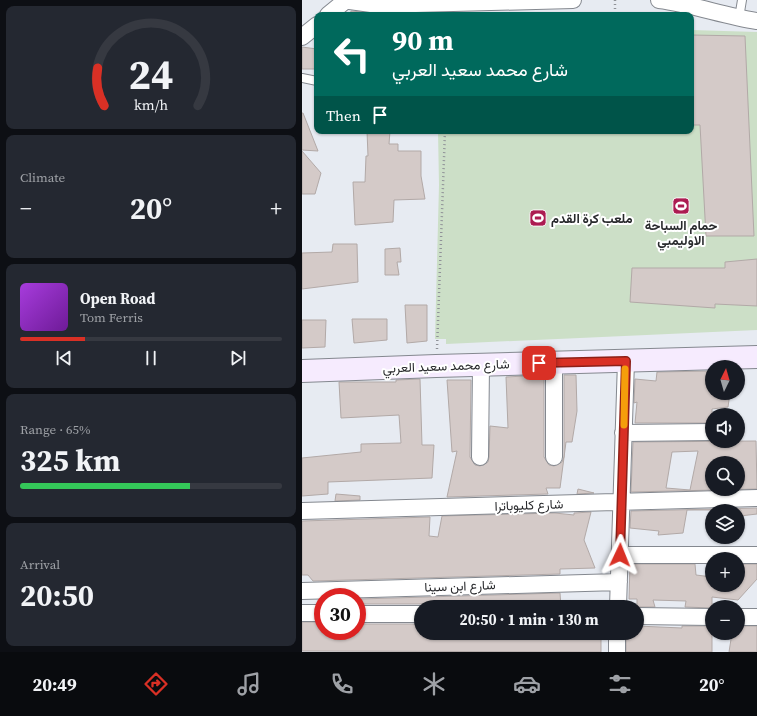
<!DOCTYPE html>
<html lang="en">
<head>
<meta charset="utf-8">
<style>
  body { margin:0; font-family:"Source Serif 4",Vazirmatn,serif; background:#242831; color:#f1f3f6; height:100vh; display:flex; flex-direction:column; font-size:15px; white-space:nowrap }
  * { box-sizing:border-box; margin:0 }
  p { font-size:13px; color:#9ea1a6 }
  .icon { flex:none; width:22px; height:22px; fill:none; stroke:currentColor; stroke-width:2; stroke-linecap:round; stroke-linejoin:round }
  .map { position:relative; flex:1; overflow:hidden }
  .sheet { display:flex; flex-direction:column; gap:6px; padding:6px; background:#0d0f14; width:302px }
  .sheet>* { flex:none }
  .banner { position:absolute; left:12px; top:12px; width:380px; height:122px; border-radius:8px; box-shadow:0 1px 3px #0004; background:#00695c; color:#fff; overflow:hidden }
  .needle { width:26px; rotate:5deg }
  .controls { position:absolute; left:403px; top:360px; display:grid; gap:8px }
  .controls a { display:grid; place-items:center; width:40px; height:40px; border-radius:50%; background:#171b24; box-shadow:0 1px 3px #0004; font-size:20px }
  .speed { position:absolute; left:12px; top:588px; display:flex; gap:8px; font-size:20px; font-weight:700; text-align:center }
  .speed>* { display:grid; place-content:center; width:52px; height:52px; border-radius:50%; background:#171b24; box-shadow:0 1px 3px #0004; line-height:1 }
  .speed .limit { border:6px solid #d22; background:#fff; color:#111 }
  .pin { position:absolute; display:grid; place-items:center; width:34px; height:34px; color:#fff; margin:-17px; border-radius:8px; box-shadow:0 2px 6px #0006 }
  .me { position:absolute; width:44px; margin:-22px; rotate:2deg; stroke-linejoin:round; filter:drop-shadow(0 0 3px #0008) }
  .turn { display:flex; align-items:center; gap:14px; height:84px; padding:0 12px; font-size:18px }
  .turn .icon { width:52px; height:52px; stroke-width:2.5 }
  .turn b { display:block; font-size:28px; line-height:34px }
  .then { display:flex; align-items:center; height:38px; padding:0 12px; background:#0003; gap:8px; font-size:15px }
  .big { font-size:30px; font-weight:700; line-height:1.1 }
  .sheet .tile { flex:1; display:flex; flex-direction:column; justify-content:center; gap:6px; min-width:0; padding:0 14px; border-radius:8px; background:#242831 }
  .sheet .dial { align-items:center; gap:0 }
  .dial svg { height:104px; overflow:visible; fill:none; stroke:#363941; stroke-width:7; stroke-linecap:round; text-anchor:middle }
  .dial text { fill:#f1f3f6; stroke:none }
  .song { display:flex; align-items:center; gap:12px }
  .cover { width:48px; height:48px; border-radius:6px; background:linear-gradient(135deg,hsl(280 70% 55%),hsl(280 70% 35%)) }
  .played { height:4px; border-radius:2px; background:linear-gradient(90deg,#d93025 25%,#363941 25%) }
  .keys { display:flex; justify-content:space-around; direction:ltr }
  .heat { display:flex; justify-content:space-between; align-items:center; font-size:22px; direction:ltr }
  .charge { height:6px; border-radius:3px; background:linear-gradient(90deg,#34c759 65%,#363941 0) }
  .trip { position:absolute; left:112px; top:600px; width:230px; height:40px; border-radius:20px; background:#171b24; box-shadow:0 1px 3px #0004; font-weight:700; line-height:40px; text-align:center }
  .tabs { display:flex; height:64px; justify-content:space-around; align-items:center; background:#090b0e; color:#9ea1a6 }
  .tabs .icon { width:28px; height:28px }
  .tabs .selected { color:#d93025 }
  .tabs b { font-size:18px; color:#f1f3f6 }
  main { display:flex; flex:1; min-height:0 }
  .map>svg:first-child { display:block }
  .green { fill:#ccdfc7 }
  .building { fill:#d4cac8; stroke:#b2a9a7; fill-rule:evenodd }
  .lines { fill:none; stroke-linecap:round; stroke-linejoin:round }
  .lane-casing { stroke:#84888f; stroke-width:10 }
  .street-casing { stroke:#84888f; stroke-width:18 }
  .secondary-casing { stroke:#84888f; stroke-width:24 }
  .path { stroke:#909298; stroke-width:2.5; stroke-dasharray:1 3; stroke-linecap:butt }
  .lane { stroke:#fff; stroke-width:8 }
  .street { stroke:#fff; stroke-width:16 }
  .secondary { stroke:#f6ebfe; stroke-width:22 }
  .route-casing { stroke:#8d1f18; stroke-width:10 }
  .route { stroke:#d93025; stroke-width:7 }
  .slow { stroke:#f59e0b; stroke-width:7 }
  .labels { text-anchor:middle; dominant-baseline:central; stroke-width:4; stroke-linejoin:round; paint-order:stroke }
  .poi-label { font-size:13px; font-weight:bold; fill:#28292c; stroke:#fff; text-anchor:start }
  .street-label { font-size:13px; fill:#28292c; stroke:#fff }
</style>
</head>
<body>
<main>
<section class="sheet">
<div class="tile dial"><svg viewBox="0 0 100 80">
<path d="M14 69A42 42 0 1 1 86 69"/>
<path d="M14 69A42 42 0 0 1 9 40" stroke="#d93025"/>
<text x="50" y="56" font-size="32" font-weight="700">24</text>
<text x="50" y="72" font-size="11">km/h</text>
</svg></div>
<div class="tile"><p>Climate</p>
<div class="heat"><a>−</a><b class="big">20°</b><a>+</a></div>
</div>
<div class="tile">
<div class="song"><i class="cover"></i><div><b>Open Road</b><p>Tom Ferris</p></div></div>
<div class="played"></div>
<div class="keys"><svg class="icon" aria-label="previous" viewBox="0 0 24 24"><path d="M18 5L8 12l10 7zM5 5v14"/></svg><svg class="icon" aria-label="pause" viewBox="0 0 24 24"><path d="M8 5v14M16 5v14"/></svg><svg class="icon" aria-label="next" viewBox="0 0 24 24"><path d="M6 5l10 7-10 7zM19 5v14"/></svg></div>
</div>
<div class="tile"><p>Range · 65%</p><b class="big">325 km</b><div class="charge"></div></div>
<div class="tile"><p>Arrival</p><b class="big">20:50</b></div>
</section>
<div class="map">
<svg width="455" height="652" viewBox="0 0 455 652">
  <rect width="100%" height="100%" fill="#e7ebf2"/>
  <path class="green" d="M389,30L455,32V330L144,344V339H133L137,185L136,131H389Z"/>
  <path class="building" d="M49,11L81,14V15H48Z
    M389,35L443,36L452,236H404L398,125H389Z
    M0,47L15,49V69H0Z
    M0,113H1L16,151L0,150Z
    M65,131H88L87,144H96V151H119V176L123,199L92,200L91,222L53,225L51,182H63L64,156H66Z
    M0,151L19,173L13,194H0Z
    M31,244H55L56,282L0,289V253L30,252Z
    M98,248L99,262H95L97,275H83V249Z
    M455,259V306L413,304V308L328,302L330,268H423V262Z
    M103,305H125V341L105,343Z
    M50,319H85V340L52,343Z
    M0,320H24L23,347L0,348Z
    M410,371V393H428L426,407L410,409V423H333L335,402L332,403L333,379L354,381L355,372Z
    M242,375V457L247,465L252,466L260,462L262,457V375H274L275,411L270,442H264L258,488H244L246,494L145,497L155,451L150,452L145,380H169L168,457L173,465L178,466L186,462L187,457L188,426L206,428L204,377Z
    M118,379L120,445H132L130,478L26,482V494L0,496V458L59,452V444L99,443L97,415L39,418L37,382H94V380Z
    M454,441L455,489L329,492L331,442ZM396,451L388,490L364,488L370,452ZM410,463H436V489H410Z
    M276,489L292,493L275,494Z
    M34,494L58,496V500L33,501Z
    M455,508V514L438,516L439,510H385L381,533L356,535L357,531L328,528L329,511Z
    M289,512L282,540L293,568L258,569V574L11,581L6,575H0V521L128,517L127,536L136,537L140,516L253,513L272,515V513Z
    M328,564H393L394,575L410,577V585H436V564H455V579L436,600L410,597V608L383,607L384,601L351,600L353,607H335V599H327Z
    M258,593L259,607H125L119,604H60L58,599Z
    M0,622H21V631H55V624H119V633H299V652L0,651Z
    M335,626L380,628V626H410V652H324V633H335Z
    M436,626H455V652H427L430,633H436Z"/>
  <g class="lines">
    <g class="lane-casing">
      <path id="lane" d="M437,18L440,0
        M0,78L15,81"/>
    </g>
    <g class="street-casing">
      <path id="street" d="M41,0L76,5L271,0
        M357,0C390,4 422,16 455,21
        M26,15L43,1
        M0,37L15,25
        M321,433L410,432
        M178,457L179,365
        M252,457V363
        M0,511L455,498
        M318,555H455
        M0,591L317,582
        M316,607L324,361
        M0,613H21
        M55,614H119
        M335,616L410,617
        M436,617H455
        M315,652V633"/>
    </g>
    <g class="secondary-casing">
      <path id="secondary" d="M0,371L134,366L455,357"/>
    </g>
    <path class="path" d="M313,0V15
      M135,349L143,131"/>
    <use href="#lane" class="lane"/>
    <use href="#street" class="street"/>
    <use href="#secondary" class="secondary"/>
  </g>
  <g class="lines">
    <g class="route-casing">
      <path id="route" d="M237,363L324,361L318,555"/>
    </g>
    <use href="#route" class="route"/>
    <path class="slow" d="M322,425L323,369"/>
  </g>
  <defs>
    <g id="stadium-square" transform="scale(0.9)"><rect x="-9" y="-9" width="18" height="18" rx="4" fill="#ac1b51" stroke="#fff"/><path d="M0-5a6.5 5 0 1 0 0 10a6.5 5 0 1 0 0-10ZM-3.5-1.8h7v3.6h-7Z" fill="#fff"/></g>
  </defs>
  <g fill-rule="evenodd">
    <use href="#stadium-square" x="379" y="206"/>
    <use href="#stadium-square" x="236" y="218"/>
  </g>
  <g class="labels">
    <g class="poi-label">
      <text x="249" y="218">ملعب كرة القدم</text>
      <text x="379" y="225" text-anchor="middle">حمام السباحة<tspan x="379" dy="15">الاوليمبي</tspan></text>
    </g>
    <g class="street-label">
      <text transform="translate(144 366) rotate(-2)">شارع محمد سعيد العربي</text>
      <text transform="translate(227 505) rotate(-2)">شارع كليوباترا</text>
      <text transform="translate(158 586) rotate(-2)">شارع ابن سينا</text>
    </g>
  </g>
</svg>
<div class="controls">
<a><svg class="needle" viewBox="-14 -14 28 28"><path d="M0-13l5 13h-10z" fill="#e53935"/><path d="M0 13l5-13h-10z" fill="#9ea1a6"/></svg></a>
<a><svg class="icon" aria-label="sound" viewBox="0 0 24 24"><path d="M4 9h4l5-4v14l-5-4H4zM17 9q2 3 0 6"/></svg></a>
<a><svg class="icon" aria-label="search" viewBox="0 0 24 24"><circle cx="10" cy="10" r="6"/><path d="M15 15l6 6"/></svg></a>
<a><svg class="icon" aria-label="layers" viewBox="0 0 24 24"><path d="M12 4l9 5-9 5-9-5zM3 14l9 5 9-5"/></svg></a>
<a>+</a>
<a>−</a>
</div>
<div class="speed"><div class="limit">30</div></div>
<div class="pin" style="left:237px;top:363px;background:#d93025"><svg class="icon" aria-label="arrive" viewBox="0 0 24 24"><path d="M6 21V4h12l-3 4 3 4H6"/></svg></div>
<svg class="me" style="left:318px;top:555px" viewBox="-20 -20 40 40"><path d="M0-17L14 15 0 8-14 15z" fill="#d93025" stroke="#fff" stroke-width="4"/></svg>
<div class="trip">20:50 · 1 min · 130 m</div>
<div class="banner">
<div class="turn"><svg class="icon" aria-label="left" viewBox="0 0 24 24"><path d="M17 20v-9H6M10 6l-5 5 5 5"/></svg><div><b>90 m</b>شارع محمد سعيد العربي</div></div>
<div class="then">Then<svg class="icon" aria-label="arrive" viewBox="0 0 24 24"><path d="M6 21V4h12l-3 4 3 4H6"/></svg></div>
</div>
</div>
</main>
<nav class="tabs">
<b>20:49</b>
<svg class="icon selected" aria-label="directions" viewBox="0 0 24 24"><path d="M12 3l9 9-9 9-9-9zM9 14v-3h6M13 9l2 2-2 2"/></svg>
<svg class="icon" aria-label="music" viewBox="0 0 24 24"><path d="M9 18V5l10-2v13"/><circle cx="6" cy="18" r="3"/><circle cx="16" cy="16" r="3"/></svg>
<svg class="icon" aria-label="phone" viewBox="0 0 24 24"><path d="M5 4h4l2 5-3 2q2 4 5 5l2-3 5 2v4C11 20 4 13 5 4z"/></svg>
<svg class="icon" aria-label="climate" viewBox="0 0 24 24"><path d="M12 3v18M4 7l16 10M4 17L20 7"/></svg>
<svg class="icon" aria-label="car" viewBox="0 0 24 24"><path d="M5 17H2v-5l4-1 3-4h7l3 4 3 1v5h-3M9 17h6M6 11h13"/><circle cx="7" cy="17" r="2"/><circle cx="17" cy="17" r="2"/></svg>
<svg class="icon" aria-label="filters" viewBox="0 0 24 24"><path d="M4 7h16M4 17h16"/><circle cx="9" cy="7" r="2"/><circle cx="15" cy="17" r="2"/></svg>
<b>20°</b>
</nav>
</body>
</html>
